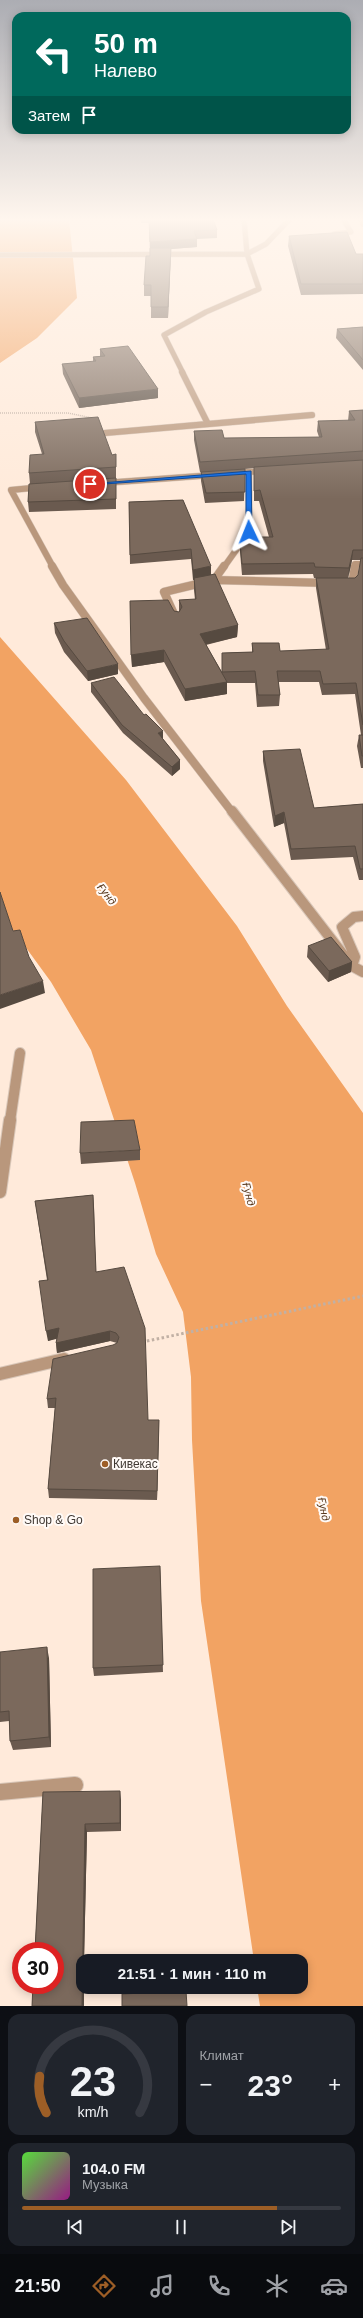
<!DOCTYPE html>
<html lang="ru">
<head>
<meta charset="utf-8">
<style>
  body { margin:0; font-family:Arial,sans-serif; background:#20242c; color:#f1f3f6; height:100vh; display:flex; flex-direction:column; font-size:15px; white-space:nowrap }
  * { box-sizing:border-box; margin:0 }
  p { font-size:13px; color:#9ea1a6 }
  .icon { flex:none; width:22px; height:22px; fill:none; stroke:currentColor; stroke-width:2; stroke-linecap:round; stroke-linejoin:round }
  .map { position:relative; height:2006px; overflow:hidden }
  .drawer { display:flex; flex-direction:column; gap:8px; padding:8px; background:#0d0f14; flex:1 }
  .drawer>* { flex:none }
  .guide { position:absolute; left:12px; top:12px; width:339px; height:122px; border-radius:12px; box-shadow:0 2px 10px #0003; background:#00695c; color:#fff; overflow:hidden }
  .speed { position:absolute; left:12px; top:1942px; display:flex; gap:8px; font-size:20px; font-weight:700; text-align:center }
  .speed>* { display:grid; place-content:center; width:52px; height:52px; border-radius:50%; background:#171b24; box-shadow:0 2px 10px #0003; line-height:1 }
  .speed .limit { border:6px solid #d22; background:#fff; color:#111 }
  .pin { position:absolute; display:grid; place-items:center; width:34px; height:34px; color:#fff; margin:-17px; border:2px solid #fff; border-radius:50%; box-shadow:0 1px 4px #0007 }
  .me { position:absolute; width:44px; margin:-22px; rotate:358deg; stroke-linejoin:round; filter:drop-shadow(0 0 3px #0008) }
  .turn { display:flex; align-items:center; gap:14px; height:84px; padding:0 16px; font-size:18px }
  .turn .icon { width:52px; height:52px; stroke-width:2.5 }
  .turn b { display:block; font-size:28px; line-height:34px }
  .then { display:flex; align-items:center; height:38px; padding:0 16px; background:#0003; gap:8px; font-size:15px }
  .big { font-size:30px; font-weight:700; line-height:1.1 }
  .drawer .card { flex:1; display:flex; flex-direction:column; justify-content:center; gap:6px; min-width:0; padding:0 14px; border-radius:12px; background:#20242c }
  .drawer .dial { align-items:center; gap:0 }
  .dial svg { height:104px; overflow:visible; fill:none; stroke:#363941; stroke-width:7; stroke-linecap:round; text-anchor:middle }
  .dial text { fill:#f1f3f6; stroke:none }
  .song { display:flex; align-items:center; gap:12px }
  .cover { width:48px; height:48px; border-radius:6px; background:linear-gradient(135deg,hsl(110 70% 55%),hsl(310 70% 35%)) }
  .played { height:4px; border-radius:2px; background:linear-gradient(90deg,#9d5e26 80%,#363941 80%) }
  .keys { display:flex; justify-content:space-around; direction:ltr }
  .heat { display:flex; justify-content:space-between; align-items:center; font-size:22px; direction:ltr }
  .drawer .tiles { flex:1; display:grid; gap:8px; grid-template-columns:1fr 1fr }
  .card:last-child { grid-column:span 2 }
  .trip { position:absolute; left:76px; top:1954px; width:232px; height:40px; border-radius:12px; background:#171b24; box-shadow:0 2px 10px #0003; font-weight:700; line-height:40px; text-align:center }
  .tabs { display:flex; height:64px; justify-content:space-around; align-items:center; background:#090b0e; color:#9ea1a6 }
  .tabs .icon { width:28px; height:28px }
  .tabs .current { color:#9d5e26 }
  .tabs b { font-size:18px; color:#f1f3f6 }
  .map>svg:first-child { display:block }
  .water { fill:#f2a363 }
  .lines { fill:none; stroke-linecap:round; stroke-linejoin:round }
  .minor-far5-casing { stroke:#d9c7b9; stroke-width:6 }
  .minor-far4-casing { stroke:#d9c7b9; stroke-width:7 }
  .minor-far3-casing { stroke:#d9c7b9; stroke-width:9 }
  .minor-far2-casing { stroke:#d9c7b9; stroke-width:12 }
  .minor-far1-casing { stroke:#d9c7b9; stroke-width:14 }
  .minor-casing { stroke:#d9c7b9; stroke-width:18 }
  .path-far1 { stroke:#c1b0a4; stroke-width:1.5; stroke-dasharray:1 1; stroke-linecap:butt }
  .path { stroke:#c1b0a4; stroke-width:3; stroke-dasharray:2.5 2.5; stroke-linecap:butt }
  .minor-far5 { stroke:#b9977c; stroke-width:5 }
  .minor-far4 { stroke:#b9977c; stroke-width:6 }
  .minor-far3 { stroke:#b9977c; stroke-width:8 }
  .minor-far2 { stroke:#b9977c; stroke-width:10 }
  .minor-far1 { stroke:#b9977c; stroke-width:12 }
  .minor { stroke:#b9977c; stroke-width:16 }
  .wall { fill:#6a5a4f; fill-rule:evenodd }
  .shaded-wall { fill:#564a40 }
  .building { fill:#7b695c; stroke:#564a40 }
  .route { fill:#1a73e8; stroke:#114b97 }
  .poi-dot { fill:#9d5e26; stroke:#fffaf7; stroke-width:1.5 }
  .labels { text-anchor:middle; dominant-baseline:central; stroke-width:4; stroke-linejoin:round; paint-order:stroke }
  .water-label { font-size:11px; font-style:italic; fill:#57361b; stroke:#fffaf7 }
  .near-poi-label { font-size:12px; fill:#413933; stroke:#fffaf7; text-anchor:start }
</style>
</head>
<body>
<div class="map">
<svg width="363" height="2006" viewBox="0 0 363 2006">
  <rect width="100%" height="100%" fill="#ffeada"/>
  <path class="water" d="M0,219H69L77,298L37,338L0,363Z
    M0,637L126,780L237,926L287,1006L363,1113V2006H260L257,1987H301V1961H254L201,1601L192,1440L191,1377L183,1312L156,1254L135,1183L91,1050L51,982L0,912Z"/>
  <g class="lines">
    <g class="minor-far5-casing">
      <path id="minor-far5" d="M361,219L363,224
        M334,234L351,232L343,219
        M0,255L247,254L266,244L290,219
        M183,373L164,335L206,312L259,289L247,254L244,219"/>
    </g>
    <g class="minor-far4-casing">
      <path id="minor-far4" d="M182,372L208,424
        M105,433L312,415
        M231,473L267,471
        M104,483L213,475
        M42,487L11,490L53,567
        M224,567L249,532V472
        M355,567V564H363"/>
    </g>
    <g class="minor-far3-casing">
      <path id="minor-far3" d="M52,566L63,585L144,698L232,812
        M214,580L224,566
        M344,583L352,584L355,566
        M174,614L164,592L214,580L328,583"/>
    </g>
    <g class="minor-far2-casing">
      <path id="minor-far2" d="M232,811L352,966L363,972
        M352,966L355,957L342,927L354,917L363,916
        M10,1121L20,1053"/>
    </g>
    <g class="minor-far1-casing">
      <path id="minor-far1" d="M0,1192L10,1120
        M0,1374L64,1359"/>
    </g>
    <g class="minor-casing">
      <path id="minor" d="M0,1792L75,1785"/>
    </g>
    <path class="path-far1" d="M0,413H68L92,418"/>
    <path class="path" d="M142,1342L363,1296"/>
    <use href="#minor-far5" class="minor-far5"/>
    <use href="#minor-far4" class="minor-far4"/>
    <use href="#minor-far3" class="minor-far3"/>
    <use href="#minor-far2" class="minor-far2"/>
    <use href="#minor-far1" class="minor-far1"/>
    <use href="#minor" class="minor"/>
  </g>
  <path class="wall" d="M141,219H213L217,230V238L197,239V247L171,249L168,318H151V296H144V285L150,256L149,223H141Z
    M289,236L356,254H363V294L301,295L288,246Z
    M363,327V370L336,338L337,329Z
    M100,349L158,398L79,408L63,374L62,364L93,362V357L100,356Z
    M363,410V768H361L357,746L359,735H361L355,694L322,695L319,682H278L280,695L279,706L257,707L255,683H227V694L185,701L164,662L132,667L130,601L179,612V600H195L194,590V579L193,580L191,559L130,564L129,502L183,500L211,575L238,625L237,637L206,645L222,672V653L252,652V643L280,651L326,650L316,588V578H314L313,574L242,575L240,552V542L269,537L259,501H254V468L245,469L244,501L205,503L201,481V472H200L194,440V431L224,438L319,437L317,431L318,421H348L349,411ZM352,560H361L358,575L355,578H348Z
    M35,422L116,465V509L29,512L28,502L30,484L29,473L42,454L35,432Z
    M54,623L118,674L88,681L64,652L55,633Z
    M91,683L163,739L180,760V769L172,776L123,733L91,692Z
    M263,751L314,808L363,804V880H359L353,857L291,860L284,823L274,827L263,761Z
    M308,946L352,962L351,972L328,982L307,957Z
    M140,1150V1160L81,1164L80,1153Z
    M93,1195L96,1272L148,1420H159L157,1500L49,1498L48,1489L55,1408H48L47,1399L117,1343L110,1341L57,1353L56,1343L57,1338L48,1341L47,1280L35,1201Z
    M160,1566L163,1672L94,1676L93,1668Z
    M0,1652L49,1658L51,1747L13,1750L10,1741L9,1721L0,1722Z
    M43,1792L121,1800V1831L87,1832L84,1961H83V1987H84V2006H32Z"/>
  <path class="shaded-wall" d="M197,239V247L171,249L168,318V307L150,250V242Z
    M158,389V398L79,408V398Z
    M353,550L352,560L348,579L349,568Z
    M211,566V575L193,580V570Z
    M238,625L237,637L199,646L200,634Z
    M164,650V662L132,667L131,655Z
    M118,664V674L88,681L87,671Z
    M227,682V694L185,701V689Z
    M163,731V740L158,733Z
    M180,760V769L172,776V767Z
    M284,812V823L274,827L275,816Z
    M352,962L351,972L328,982L329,971Z
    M43,981L45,993L0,1009V995Z
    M93,1195L94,1206L96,1282V1272Z
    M59,1328L60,1338L48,1341L46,1331Z
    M110,1331V1341L57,1353L56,1343Z
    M159,1420V1429L157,1500V1491Z
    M47,1647L49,1658L51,1747L49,1737Z
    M120,1791L121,1800V1831L120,1823Z
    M85,1824L87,1832L84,1961H83V1987H84V2006H82Z"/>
  <path class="building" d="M149,219H213L217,230L194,231L197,239L150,242Z
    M347,232L356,254H363V284H301L289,236Z
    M150,248H171L168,307H151V285H144L146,256H150Z
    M363,327V360L337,329Z
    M128,346L158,389L79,398L62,364L96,361L93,357L105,356L100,349Z
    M363,410V451L200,462L194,431L222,430L224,438L322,437L318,421L355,420L349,411Z
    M98,417L112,455L116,454V467L29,473L30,455L44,454L35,422Z
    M363,460V550H353L349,568L315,567L314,563L242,564L240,542L244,537H273L260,490L254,491V467Z
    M245,469V492L206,493L201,472Z
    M116,478V499L28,502L29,484Z
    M183,500L211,566L193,570L191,549L130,555L129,502Z
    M361,558H363V725L356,683L323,684L320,671H277L280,695H258L255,671L222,672V653L253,652L252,643H279L280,651L329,649L316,578H355L358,575Z
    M215,574L238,625L200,634L227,682L185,689L164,650L131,655L130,601L168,600L174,611L179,612L182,607L179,600L196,599L194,578Z
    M87,618L118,664L87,671L64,641L54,623Z
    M114,677L144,715L146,714L163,731L158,733L180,760L172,767L122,725L91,683Z
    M359,735H363V756H362Z
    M300,749L314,808L363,804V869H360L355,846L291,849L284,812L275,816L263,751Z
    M0,892L13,931L20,930L29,957L43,981L0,995Z
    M331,937L352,962L329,971L308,946Z
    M134,1120L140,1150L80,1153L81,1122Z
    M93,1195L96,1272L124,1267L145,1328L148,1420H159L157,1491L48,1489L56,1398L47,1399L53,1359L113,1345L117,1343L119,1337L116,1333L110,1331L56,1343L59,1328L46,1331L39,1281L48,1280L35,1201Z
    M160,1566L163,1665L93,1668V1569Z
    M47,1647L49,1737L10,1741L9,1711L0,1712V1652Z
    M120,1791V1823L85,1824L82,2006H32L33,1985H55V1951H35L43,1792Z
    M186,1991L187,2006H122V1994Z"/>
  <linearGradient id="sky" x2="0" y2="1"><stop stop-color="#acadb3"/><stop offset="0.44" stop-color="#fff6ee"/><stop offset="1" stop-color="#fff6ee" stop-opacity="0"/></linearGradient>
  <rect width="363" height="499" fill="url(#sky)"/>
  <path class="route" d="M251,471L252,532L249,534L246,532V474L90,485L88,484Z"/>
  <g class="poi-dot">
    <circle cx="105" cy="1464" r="4"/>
    <circle cx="16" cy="1520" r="4"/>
  </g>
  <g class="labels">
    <g class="water-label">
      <text transform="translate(107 894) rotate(52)">Ғунд</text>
      <text transform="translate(249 1194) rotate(76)">Ғунд</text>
      <text transform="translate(324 1509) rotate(78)">Ғунд</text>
    </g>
    <g class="near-poi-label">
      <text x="113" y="1464">Кивекас</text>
      <text x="24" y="1520">Shop &amp; Go</text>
    </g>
  </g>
</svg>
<div class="speed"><div class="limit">30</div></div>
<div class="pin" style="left:90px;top:484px;background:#d93025"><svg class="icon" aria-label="arrive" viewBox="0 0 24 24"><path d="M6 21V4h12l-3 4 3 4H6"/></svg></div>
<svg class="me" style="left:249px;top:532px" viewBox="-20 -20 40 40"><path d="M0-17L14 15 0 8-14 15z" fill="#1a73e8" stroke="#fff" stroke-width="4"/></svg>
<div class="trip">21:51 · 1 мин · 110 m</div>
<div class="guide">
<div class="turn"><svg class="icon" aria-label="left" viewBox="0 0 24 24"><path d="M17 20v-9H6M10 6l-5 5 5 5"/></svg><div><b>50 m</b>Налево</div></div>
<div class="then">Затем<svg class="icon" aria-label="arrive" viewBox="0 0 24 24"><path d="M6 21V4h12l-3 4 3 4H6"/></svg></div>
</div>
</div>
<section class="drawer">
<div class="tiles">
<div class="card dial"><svg viewBox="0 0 100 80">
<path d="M14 69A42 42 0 1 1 86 69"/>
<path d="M14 69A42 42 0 0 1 9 41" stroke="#9d5e26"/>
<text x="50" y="56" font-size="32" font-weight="700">23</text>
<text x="50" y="72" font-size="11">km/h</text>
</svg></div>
<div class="card"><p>Климат</p>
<div class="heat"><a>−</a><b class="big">23°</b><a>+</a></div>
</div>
<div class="card">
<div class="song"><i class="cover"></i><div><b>104.0 FM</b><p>Музыка</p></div></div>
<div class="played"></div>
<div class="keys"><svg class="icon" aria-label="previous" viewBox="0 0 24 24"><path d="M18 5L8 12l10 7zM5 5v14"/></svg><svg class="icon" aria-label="pause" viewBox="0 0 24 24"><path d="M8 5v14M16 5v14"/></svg><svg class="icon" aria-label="next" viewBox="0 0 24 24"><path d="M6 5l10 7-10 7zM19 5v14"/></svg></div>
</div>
</div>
</section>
<nav class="tabs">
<b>21:50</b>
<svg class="icon current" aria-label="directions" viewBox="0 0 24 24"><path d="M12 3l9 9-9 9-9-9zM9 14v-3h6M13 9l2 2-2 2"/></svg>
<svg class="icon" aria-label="music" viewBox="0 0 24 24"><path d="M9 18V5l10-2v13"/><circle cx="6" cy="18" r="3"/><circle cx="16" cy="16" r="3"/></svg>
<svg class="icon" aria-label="phone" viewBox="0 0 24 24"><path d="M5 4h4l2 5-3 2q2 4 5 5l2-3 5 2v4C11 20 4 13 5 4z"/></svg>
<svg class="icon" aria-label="climate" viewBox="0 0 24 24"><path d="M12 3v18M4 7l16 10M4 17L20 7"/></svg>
<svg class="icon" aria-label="car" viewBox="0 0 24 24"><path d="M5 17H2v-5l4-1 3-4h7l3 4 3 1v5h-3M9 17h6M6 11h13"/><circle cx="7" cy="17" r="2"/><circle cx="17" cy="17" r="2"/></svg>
</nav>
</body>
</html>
